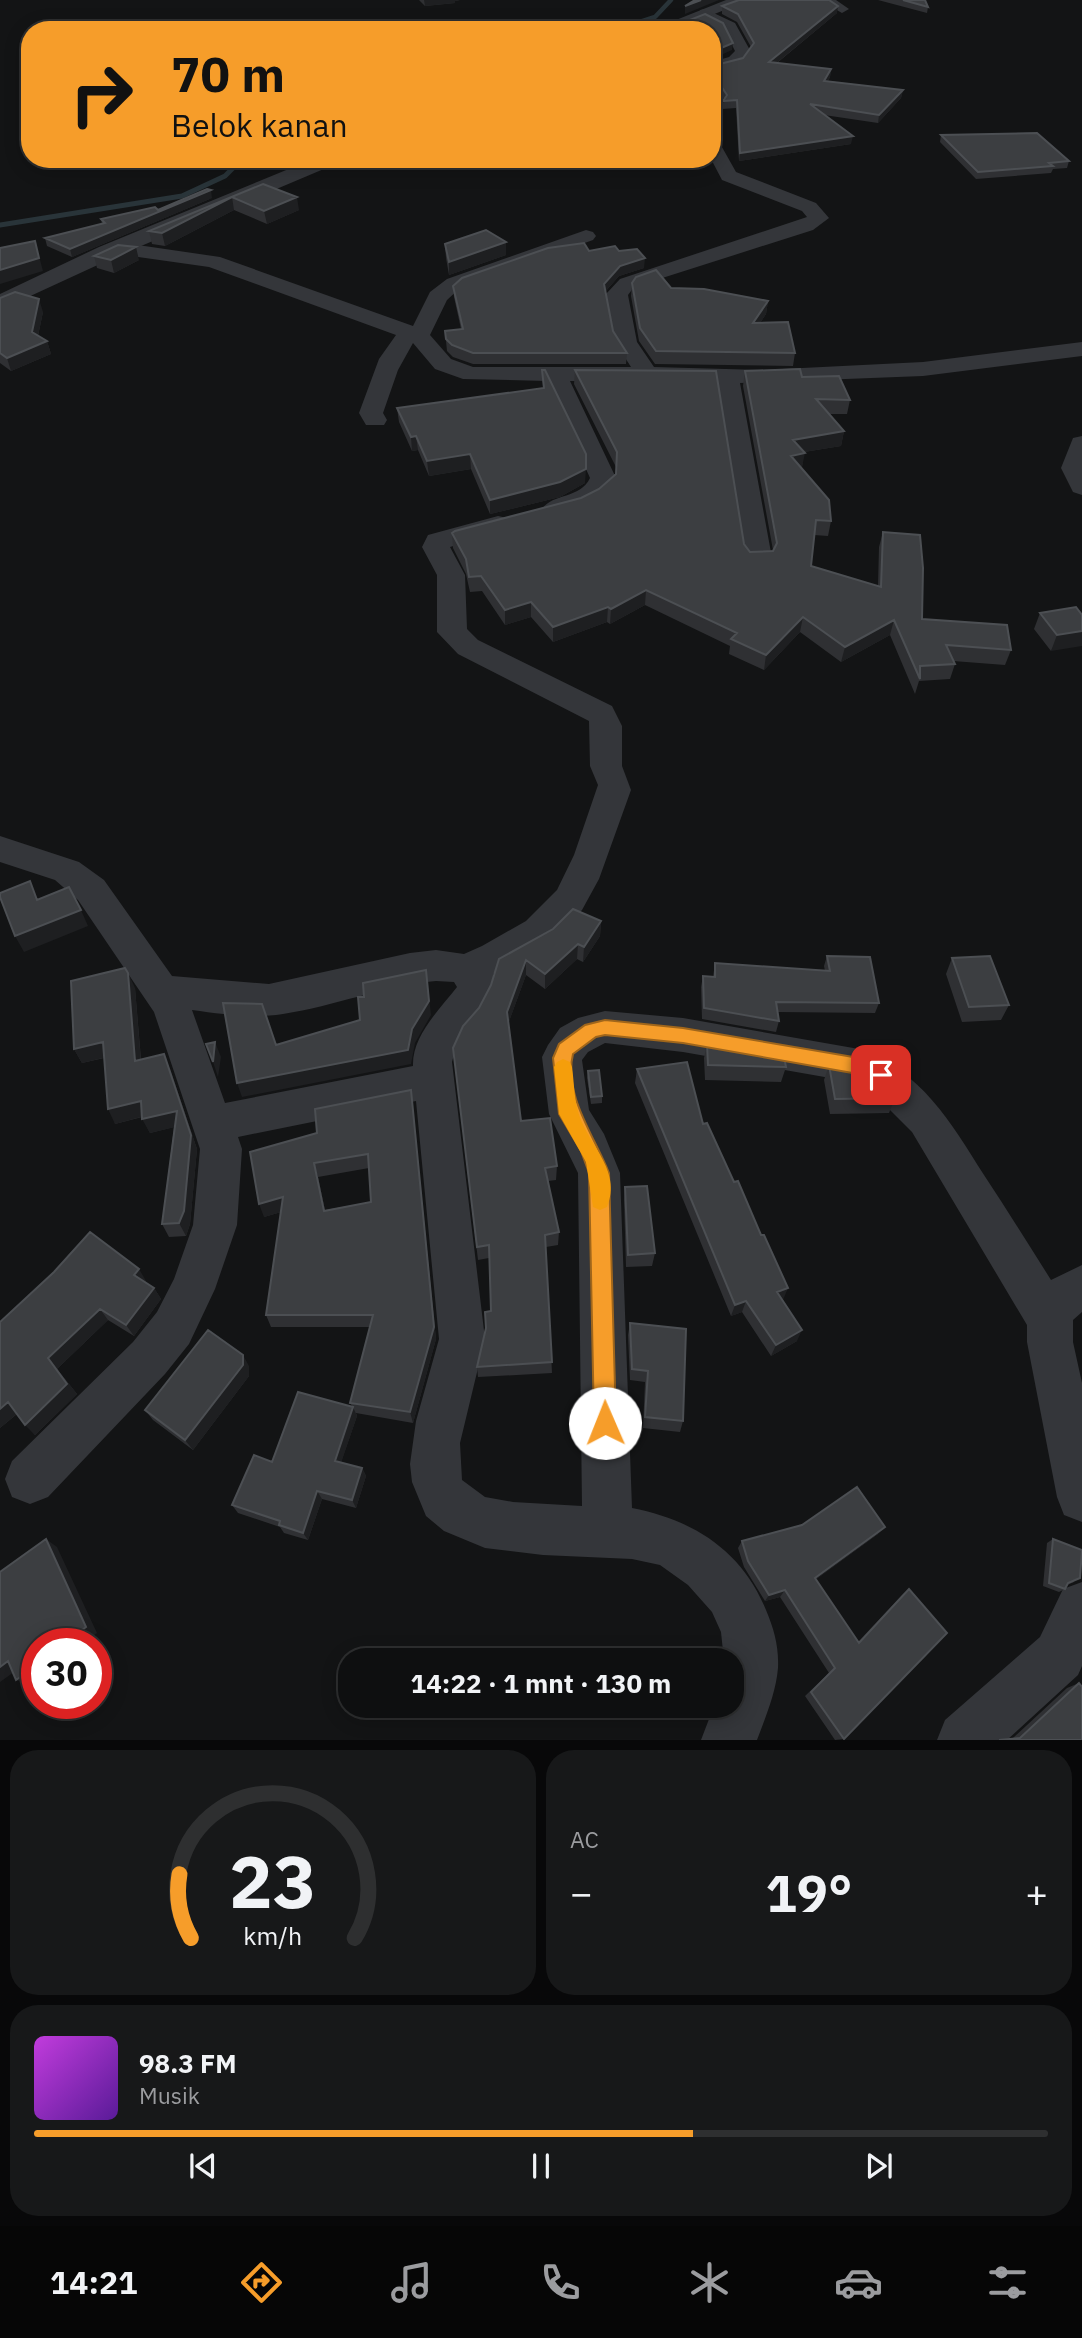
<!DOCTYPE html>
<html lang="id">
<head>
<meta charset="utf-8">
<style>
  body { margin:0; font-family:"IBM Plex Sans",sans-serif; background:#171819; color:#f1f3f6; height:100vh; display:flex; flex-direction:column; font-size:26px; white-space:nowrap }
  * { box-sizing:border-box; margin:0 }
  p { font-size:23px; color:#9b9c9f }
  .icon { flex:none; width:38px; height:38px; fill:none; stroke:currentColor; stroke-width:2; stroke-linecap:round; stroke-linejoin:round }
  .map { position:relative; height:1740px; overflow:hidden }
  .sheet { display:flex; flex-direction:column; gap:10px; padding:10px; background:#080809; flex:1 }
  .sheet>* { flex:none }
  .banner { position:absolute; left:21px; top:21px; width:700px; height:147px; border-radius:28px; box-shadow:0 4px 18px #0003,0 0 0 2px #2e2f30; background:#f69d2a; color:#111; overflow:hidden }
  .speed { position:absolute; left:21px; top:1628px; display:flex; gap:14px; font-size:35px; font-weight:700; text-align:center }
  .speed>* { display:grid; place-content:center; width:91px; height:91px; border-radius:50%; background:#0e0f10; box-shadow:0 4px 18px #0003,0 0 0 2px #2e2f30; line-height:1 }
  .speed .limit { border:10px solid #d22; background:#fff; color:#111 }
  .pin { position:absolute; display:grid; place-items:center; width:60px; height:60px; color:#fff; margin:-30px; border-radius:14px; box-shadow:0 4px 10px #0006 }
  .me { position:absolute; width:77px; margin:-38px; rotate:359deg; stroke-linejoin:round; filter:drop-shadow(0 0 5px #0008) }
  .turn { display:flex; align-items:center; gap:24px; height:147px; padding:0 35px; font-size:32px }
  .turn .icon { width:91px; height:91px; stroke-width:2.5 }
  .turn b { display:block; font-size:49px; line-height:60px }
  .big { font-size:52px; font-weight:800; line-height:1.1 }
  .sheet .widget { flex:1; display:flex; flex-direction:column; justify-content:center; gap:10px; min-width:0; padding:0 24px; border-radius:28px; background:#171819 }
  .sheet .dial { align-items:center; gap:0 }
  .dial svg { height:182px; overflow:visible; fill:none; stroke:#2e2f30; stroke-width:7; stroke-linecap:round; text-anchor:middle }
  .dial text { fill:#f1f3f6; stroke:none }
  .song { display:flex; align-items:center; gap:21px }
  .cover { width:84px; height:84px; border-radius:10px; background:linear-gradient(135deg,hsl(290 70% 55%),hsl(270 70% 35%)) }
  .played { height:7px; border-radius:4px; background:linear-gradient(90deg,#f69d2a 65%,#2e2f30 65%) }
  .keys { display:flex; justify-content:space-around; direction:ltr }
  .heat { display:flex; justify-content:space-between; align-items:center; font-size:38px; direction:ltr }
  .sheet .tiles { flex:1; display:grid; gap:10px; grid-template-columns:1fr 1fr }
  .widget:last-child { grid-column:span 2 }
  .trip { position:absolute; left:338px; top:1648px; width:406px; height:70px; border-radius:28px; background:#0e0f10; box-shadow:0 4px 18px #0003,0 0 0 2px #2e2f30; font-weight:800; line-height:70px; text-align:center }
  .tab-bar { display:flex; height:112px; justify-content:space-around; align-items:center; background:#060606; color:#9b9c9f }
  .tab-bar .icon { width:49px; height:49px }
  .tab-bar .current { color:#f69d2a }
  .tab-bar b { font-size:32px; color:#f1f3f6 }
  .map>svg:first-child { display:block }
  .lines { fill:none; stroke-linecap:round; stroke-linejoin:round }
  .stream-far1 { stroke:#293439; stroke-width:4.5 }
  .stream { stroke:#293439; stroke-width:5 }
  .minor { fill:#34363a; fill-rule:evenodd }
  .tertiary { fill:#34363a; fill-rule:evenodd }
  .wall { fill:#2f3033; fill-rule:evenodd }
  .shaded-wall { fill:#1e1f21 }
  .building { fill:#3c3e41; stroke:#4c4f53; stroke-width:2; fill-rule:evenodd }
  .route { fill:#f69d2a; stroke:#a0661b; stroke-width:2 }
  .slow { fill:#f59e0b }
</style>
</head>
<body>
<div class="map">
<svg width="1082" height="1740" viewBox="0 0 1082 1740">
  <rect width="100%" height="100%" fill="#131415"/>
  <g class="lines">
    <path class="stream-far1" d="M615,30L655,17L671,0"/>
    <path class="stream" d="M0,225L182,196L225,176L242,159"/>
    <path class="minor" d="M819,0H836L849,9L842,13Z
      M705,9L735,23L751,52L741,63L712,72V62L729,57L735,51L724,29L700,16V10Z
      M712,93L718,94L724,104L712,113Z
      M712,139L718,140L736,172L816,203L829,218L813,230L634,287L628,295L637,342L654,367L761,370L923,362L1082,342V356L923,376L740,383L772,558L768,564H748L744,558L717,383L570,381L616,478C605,503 573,521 546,515L542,509C553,493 580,499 590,478L547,381L463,379L435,369L413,343L398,370L383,413L387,420L384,425H366L359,413L379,359L396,335L209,267L117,254L107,248L117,242L220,257L413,326L430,292L447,279L586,230L593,232L596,236L593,240L461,287L447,300L430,335L451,359L473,367H631L615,342L606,294L620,279L807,217L802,211L722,180L711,159Z
      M1082,436V495L1073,492L1061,468L1073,438Z
      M498,516L507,518L511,524L507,530L450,547L465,575L467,629L478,640L612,706L622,726V766L631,790L599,879L582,910L552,942L493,974C498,1012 459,1027 452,1062L485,1339L460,1443L462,1480L485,1497L513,1502L582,1506L578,1173L549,1114L542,1057L548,1045L560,1028L578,1018L605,1011L683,1018L859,1049C922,1072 950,1121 984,1175C1007,1210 1029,1245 1051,1280L1082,1265V1312L1073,1320V1342L1082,1383V1522L1064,1515L1057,1497L1027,1342V1325L912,1132L881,1101L853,1082L683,1052L605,1043L588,1052L582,1060L589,1110L604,1134L620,1173L632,1508C694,1520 742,1551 766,1610C774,1629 779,1647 778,1668C776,1692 766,1716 757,1740H701L714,1706H732V1661H724L721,1632L712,1612L688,1585L660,1565L632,1559L543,1555L485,1548L444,1531L426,1516L412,1482L410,1464L416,1421L439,1339L416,1101L238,1137L242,1149L237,1225L215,1289L189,1344L165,1374L48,1497L30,1504L12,1497L5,1479L12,1461L133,1342L157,1312L174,1279L193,1225L200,1149L154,1012L78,900L55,880L0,862V836L79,862L104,880L172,976L269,984L410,953L436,950L464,954L482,946L526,921L557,890L574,855L598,785L590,766L589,721L458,654L437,632V575L422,547L428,535ZM436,981L454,982L457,987C439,1010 412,1036 413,1066L225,1103L192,1010C222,1014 253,1019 283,1014C335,1006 383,986 436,981Z
      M1082,1582V1666L1078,1675L1007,1740H937L945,1720L1040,1637L1063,1589Z"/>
    <path class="tertiary" d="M726,0H749L675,30H651Z
      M313,159H341L338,163L115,257L0,310V294L99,247Z"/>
  </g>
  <path class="wall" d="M419,0H460L455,1V3L425,6Z
    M878,0H925L928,7L927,13Z
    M722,6L837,13L777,63L831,69L830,77L828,81L903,90L901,98L878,123L824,115L851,144L739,161L736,108L722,109L724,99L718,91H712V66L743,58L751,47L737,22L722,14Z
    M941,135L1069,161L1067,168L1053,169L1051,173L976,179L940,142Z
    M263,184L299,210L267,224L234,210L165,246L152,244L149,231Z
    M212,198L72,257L47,246L45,238L102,224L101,219L158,210Z
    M506,242V255L449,275L446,258L445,244Z
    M589,251H619L644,268L619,276L605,292L613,331L627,353L626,364H473L453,357L447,351L445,331L461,329L454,297L453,286Z
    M94,256L139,260L114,273L97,268Z
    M632,283L768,301L766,314L760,323L795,353L793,366L655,364L639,341L631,296Z
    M0,298L43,312L38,336L47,341L51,354L11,371L0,363Z
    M542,370L585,483L560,497L490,514L471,469L429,476L418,450L412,451L399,422L397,408L543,388Z
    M575,370L744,544L750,552L773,550L743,386L745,371L802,377L850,400L847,414H829L844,431L841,446L804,452L802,467H801L831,521L828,536L814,535L811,566L878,586L879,547L883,532L922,619L1011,650L1005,665L953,661L955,664L950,679L919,681L915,694L890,635L841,662L800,632L764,670L729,654L730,646L645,605L610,624L607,622L553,642L531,617L505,625L482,591L470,592L466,574L453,548L452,533L581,498L599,489L616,474V467L574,384Z
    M1076,607L1051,651L1034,629L1040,613Z
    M601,921L600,936L583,962L577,959L545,989L526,975L508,1024L521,1121L557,1166L556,1180L548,1181L559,1232L558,1245L546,1247L552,1373L478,1377L477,1367L491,1311L489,1258L478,1260L453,1048L479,1008L491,985L499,959Z
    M827,956L879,1003L875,1013L778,1012L779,1021L776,1032L702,1019L701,987L703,976L713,977L715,963L825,971L824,966Z
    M952,958L1009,1005L1001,1020L962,1022L946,974Z
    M135,988L141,1059L170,1069L197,1149L190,1224L186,1236L169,1237L162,1224L174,1127L150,1133L142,1117L115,1124L104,1058L82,1063L74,1049Z
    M707,1044L786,1067L781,1082L705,1080L704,1058Z
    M829,1065L895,1098L889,1113L830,1114L824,1080Z
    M637,1069L703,1124L783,1300L797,1341L771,1356L742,1312L731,1316L635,1083Z
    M588,1071L602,1096V1103L591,1104L587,1078Z
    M411,1090L436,1339L413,1423L356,1413L357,1416L341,1462L362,1468L366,1476L356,1508L322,1499L308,1540L284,1533L280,1527L238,1513L232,1505L272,1462L352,1406L350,1403L370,1327H271L266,1315L281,1212L264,1217L317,1133ZM369,1168L371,1202L325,1210L318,1177Z
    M625,1187L655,1253L652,1266L626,1267L624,1200Z
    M146,1281L145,1282L154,1288L161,1299L134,1336L108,1320L57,1369L77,1394L35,1435L17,1414L0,1428V1322Z
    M630,1323L683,1421L680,1432L643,1428L645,1382L630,1380L628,1335Z
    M249,1366V1376L193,1450L153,1420L145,1410Z
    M878,1534L816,1579L858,1642L902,1595L909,1589L844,1739L835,1740L805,1696L829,1673L780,1597L765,1601L744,1567L738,1548L742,1541Z
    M1053,1539L1074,1582L1067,1585L1065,1589L1059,1592L1043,1586L1047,1543Z
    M1079,1683L1082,1740H998L1013,1738L1067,1688Z"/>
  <path class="shaded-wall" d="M424,0H460L455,1V3L425,6Z
    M701,0H719L685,14V6Z
    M838,6L837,13L768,70L769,62Z
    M733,43L732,50L712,59V52Z
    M831,69L830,77L823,89L824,81Z
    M903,90L901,98L878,123L879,115Z
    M853,136L851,144L739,161L740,153Z
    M211,190L212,198L72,257L70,249Z
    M232,197L234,210L165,246L162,233Z
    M297,197L299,210L267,224L264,211Z
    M35,241L43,271L0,284V270Z
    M506,242V255L449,275V262Z
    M136,247L139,260L114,273L111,260Z
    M645,258L644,268L619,276L603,294L604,284L620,266Z
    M39,299L43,312L36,345L32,332Z
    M768,301L766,314L751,336L753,323Z
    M47,341L51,354L11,371L7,358Z
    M844,431L841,446L791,454L793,440Z
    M416,436L418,450L412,451L411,437Z
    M805,453L802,467L788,470L791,456Z
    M470,454L471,469L429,476L427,461Z
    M586,469L585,483L560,497L490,514V500Z
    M646,590L645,605L610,624L611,609Z
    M531,602V617L505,625V610Z
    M608,607L607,622L553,642V627Z
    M803,617L800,632L764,670L766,655Z
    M894,620L890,635L841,662L845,647Z
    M1082,631V646L1051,651L1057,635Z
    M81,910L88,926L24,952L15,936Z
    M601,921L600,936L583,962L584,947Z
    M578,944L577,959L545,989V974Z
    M526,960V975L507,1027V1012Z
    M426,970L431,1015L415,1043L411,1064L242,1097L237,1083L412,1029Z
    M128,973L135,988L142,1075L135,1061Z
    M103,1042L111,1056L82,1063L74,1049Z
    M215,1042L221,1057L218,1077L213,1062Z
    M164,1054L170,1069L197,1149L190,1224L186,1236L179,1223L191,1135Z
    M411,1090L436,1339L413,1423L410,1412Z
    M141,1101L148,1115L115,1124L108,1109Z
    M177,1111L183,1125L150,1133L142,1119Z
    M314,1163L318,1177L328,1224L324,1211Z
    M283,1197L288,1210L264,1217L259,1204Z
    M139,1269L146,1281L141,1286L134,1275Z
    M154,1288L161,1299L134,1336L126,1325Z
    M788,1288L783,1300L777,1292Z
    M746,1301L742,1312L731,1316L735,1305Z
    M100,1309L108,1320L57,1369L77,1394L35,1435L25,1425L48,1358Z
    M802,1330L797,1341L771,1356L776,1345Z
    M243,1355L249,1366V1376L193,1450L185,1440Z
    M8,1402L19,1412L0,1428V1409Z
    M353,1407L357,1416L339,1469L335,1461Z
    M362,1468L366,1476L356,1508L352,1500Z
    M317,1491L322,1499L308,1540L303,1533Z
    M885,1527L878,1534L810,1584L815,1578Z
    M46,1539L57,1547L97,1633L84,1643H65Z
    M785,1590L780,1597L765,1601L769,1595Z
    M8,1661L21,1667L0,1682V1667Z
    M37,1665V1679L29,1685L16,1680Z"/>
  <path class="building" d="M695,0H701L685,6Z
    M739,0H829L838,6L769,62L831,69L824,81L903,90L879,115L810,104L853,136L740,153L737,100L723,101L727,95L719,83H712V66L743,58L754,43L738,14L722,6Z
    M903,0H925L928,7Z
    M705,14L723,23L733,43L712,52V30H650L657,25H677Z
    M1037,133L1069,161L1049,163L1053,166L978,172L941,135Z
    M263,184L297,197L264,211L232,197L162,233L149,231Z
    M207,189L211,190L70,249L45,238L105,223L101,219L155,207L158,210Z
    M486,230L506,242L449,262L445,244Z
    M35,241L39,258L0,270V248Z
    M584,243L589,251L615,246L619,251L637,249L645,258L620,266L604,284L613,331L627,353H473L452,345L446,339L445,331L463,329L453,286L462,278L548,248Z
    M118,245L136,247L111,260L94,256Z
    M656,270L671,288L704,289L768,301L753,323L788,322L795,353L656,351L640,328L632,283L636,277Z
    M15,292L39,299L32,332L47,341L7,358L0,353V298Z
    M800,369L802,377L839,376L850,400L816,399L844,431L793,440L805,453L791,456L829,500L831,521L816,520L811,566L881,587L883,532L920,535L923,568L922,619L1007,625L1011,650L946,645L955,664L920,666V679L894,620L845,647L803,617L766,655L731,639L737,633L646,590L611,609L608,607L553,627L531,602L505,610L481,576L469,577L466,559L452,533L455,531L581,498L599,489L616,474L617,452L575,370L716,371L744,544L750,552L773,551L777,543L745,371Z
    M542,370H545L586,454V469L560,482L490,500L470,454L427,461L416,436L411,437L397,408L544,388Z
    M1076,607L1082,615V631L1057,635L1040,613Z
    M30,881L37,900L69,887L81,910L15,936L0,897V893Z
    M573,909L601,921L584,947L578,944L545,974L526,960L507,1012L521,1121L550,1118L557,1166L545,1168L559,1232L545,1235L552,1362L477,1367L486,1328L485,1312L491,1311L489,1245L477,1247L453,1048L463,1026L479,1008L491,985L499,959L553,929Z
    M827,956L870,957L879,1003L776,1002L779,1021L704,1008L703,976L715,977V963L830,971Z
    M990,956L1009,1005L969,1007L952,958Z
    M125,968L128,973L135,1061L164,1054L191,1135L184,1211L179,1223L162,1224L177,1111L142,1119L141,1101L108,1109L103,1042L74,1049L71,981Z
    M426,970L429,1001L412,1029L408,1050L237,1083L223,1003L262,1004L276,1045L360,1020L358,997H364L363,983Z
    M215,1042L213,1062L206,1044Z
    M707,1044L784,1057L786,1067L708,1065Z
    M687,1062L703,1124L707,1123L734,1182L738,1181L761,1235H764L788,1288L777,1292L802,1330L776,1345L746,1301L735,1305L637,1069Z
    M829,1065L858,1070L895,1098L835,1099Z
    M599,1070L602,1096L591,1097L588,1071Z
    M411,1090L434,1327L410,1412L350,1403L373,1315H266L283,1197L259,1204L250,1152L317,1133L315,1109ZM368,1154L371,1202L324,1211L314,1163Z
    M647,1186L655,1253L628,1255L625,1187Z
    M90,1232L139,1269L134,1275L154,1288L126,1325L100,1309L48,1358L67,1384L25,1425L8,1402L0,1409V1322L54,1272Z
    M630,1323L686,1329L683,1421L645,1417L648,1371L632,1369Z
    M208,1330L243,1355V1365L185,1440L145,1410Z
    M298,1392L353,1407L335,1461L362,1468L352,1500L317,1491L303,1533L279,1525L280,1521L232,1505L254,1455L272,1462Z
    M857,1487L885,1527L815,1578L859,1643L909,1589L947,1633L844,1739L811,1692L835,1668L785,1590L769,1595L748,1561L742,1541L802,1525Z
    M46,1539L86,1627L65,1643H37V1665L16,1680L8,1661L0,1667V1572Z
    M1053,1539L1082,1550L1080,1578L1068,1583L1065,1589L1049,1583Z
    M1079,1683L1082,1687V1740H999L1020,1738Z"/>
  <path class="route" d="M605,1020L683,1028L859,1058L887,1070L890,1075L887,1081L881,1083L858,1074L683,1043L605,1035L596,1037L573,1054C563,1095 595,1137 609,1173L616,1423L613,1431L605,1434L598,1431L594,1423L589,1173L581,1151L559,1114L553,1058L559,1044L585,1025Z"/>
  <path class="slow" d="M563,1059L570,1062L572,1067C574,1081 574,1097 578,1111C586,1143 623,1170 607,1207L600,1210L593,1207L586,1162L559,1114L554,1067L557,1062Z"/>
</svg>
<div class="speed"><div class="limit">30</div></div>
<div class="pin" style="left:881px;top:1075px;background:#d93025"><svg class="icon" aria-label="arrive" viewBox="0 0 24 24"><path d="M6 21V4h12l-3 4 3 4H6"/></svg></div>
<svg class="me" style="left:605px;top:1423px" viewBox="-20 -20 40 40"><circle r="19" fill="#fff"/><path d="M0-13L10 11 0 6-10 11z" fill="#f69d2a"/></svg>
<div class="trip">14:22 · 1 mnt · 130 m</div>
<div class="banner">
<div class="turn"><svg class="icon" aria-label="right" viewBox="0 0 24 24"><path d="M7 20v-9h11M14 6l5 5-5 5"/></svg><div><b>70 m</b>Belok kanan</div></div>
</div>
</div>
<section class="sheet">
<div class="tiles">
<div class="widget dial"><svg viewBox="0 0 100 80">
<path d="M14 69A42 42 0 1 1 86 69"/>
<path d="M14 69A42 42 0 0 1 9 41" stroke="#f69d2a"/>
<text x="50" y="56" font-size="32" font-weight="700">23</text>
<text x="50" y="72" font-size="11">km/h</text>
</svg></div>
<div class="widget"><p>AC</p>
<div class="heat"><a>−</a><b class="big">19°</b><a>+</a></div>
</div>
<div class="widget">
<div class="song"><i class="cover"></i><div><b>98.3 FM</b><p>Musik</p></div></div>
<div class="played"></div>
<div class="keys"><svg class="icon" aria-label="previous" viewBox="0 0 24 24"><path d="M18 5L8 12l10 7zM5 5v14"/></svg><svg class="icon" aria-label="pause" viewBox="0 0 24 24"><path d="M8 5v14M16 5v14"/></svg><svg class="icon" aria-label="next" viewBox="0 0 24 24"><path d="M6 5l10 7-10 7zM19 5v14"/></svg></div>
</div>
</div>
</section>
<nav class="tab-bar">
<b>14:21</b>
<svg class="icon current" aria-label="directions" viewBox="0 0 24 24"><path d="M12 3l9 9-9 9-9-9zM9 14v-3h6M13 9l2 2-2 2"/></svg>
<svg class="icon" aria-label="music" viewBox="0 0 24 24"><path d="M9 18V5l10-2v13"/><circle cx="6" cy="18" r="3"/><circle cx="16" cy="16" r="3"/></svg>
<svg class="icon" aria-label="phone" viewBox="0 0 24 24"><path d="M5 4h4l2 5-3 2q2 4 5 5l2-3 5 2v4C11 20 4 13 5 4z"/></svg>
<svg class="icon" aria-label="climate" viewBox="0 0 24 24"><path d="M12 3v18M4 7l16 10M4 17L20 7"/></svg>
<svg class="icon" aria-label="car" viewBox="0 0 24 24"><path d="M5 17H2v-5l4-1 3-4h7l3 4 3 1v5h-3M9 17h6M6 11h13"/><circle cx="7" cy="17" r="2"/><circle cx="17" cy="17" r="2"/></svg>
<svg class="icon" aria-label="filters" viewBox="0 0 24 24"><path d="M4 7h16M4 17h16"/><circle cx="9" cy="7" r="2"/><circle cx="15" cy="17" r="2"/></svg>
</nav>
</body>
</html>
